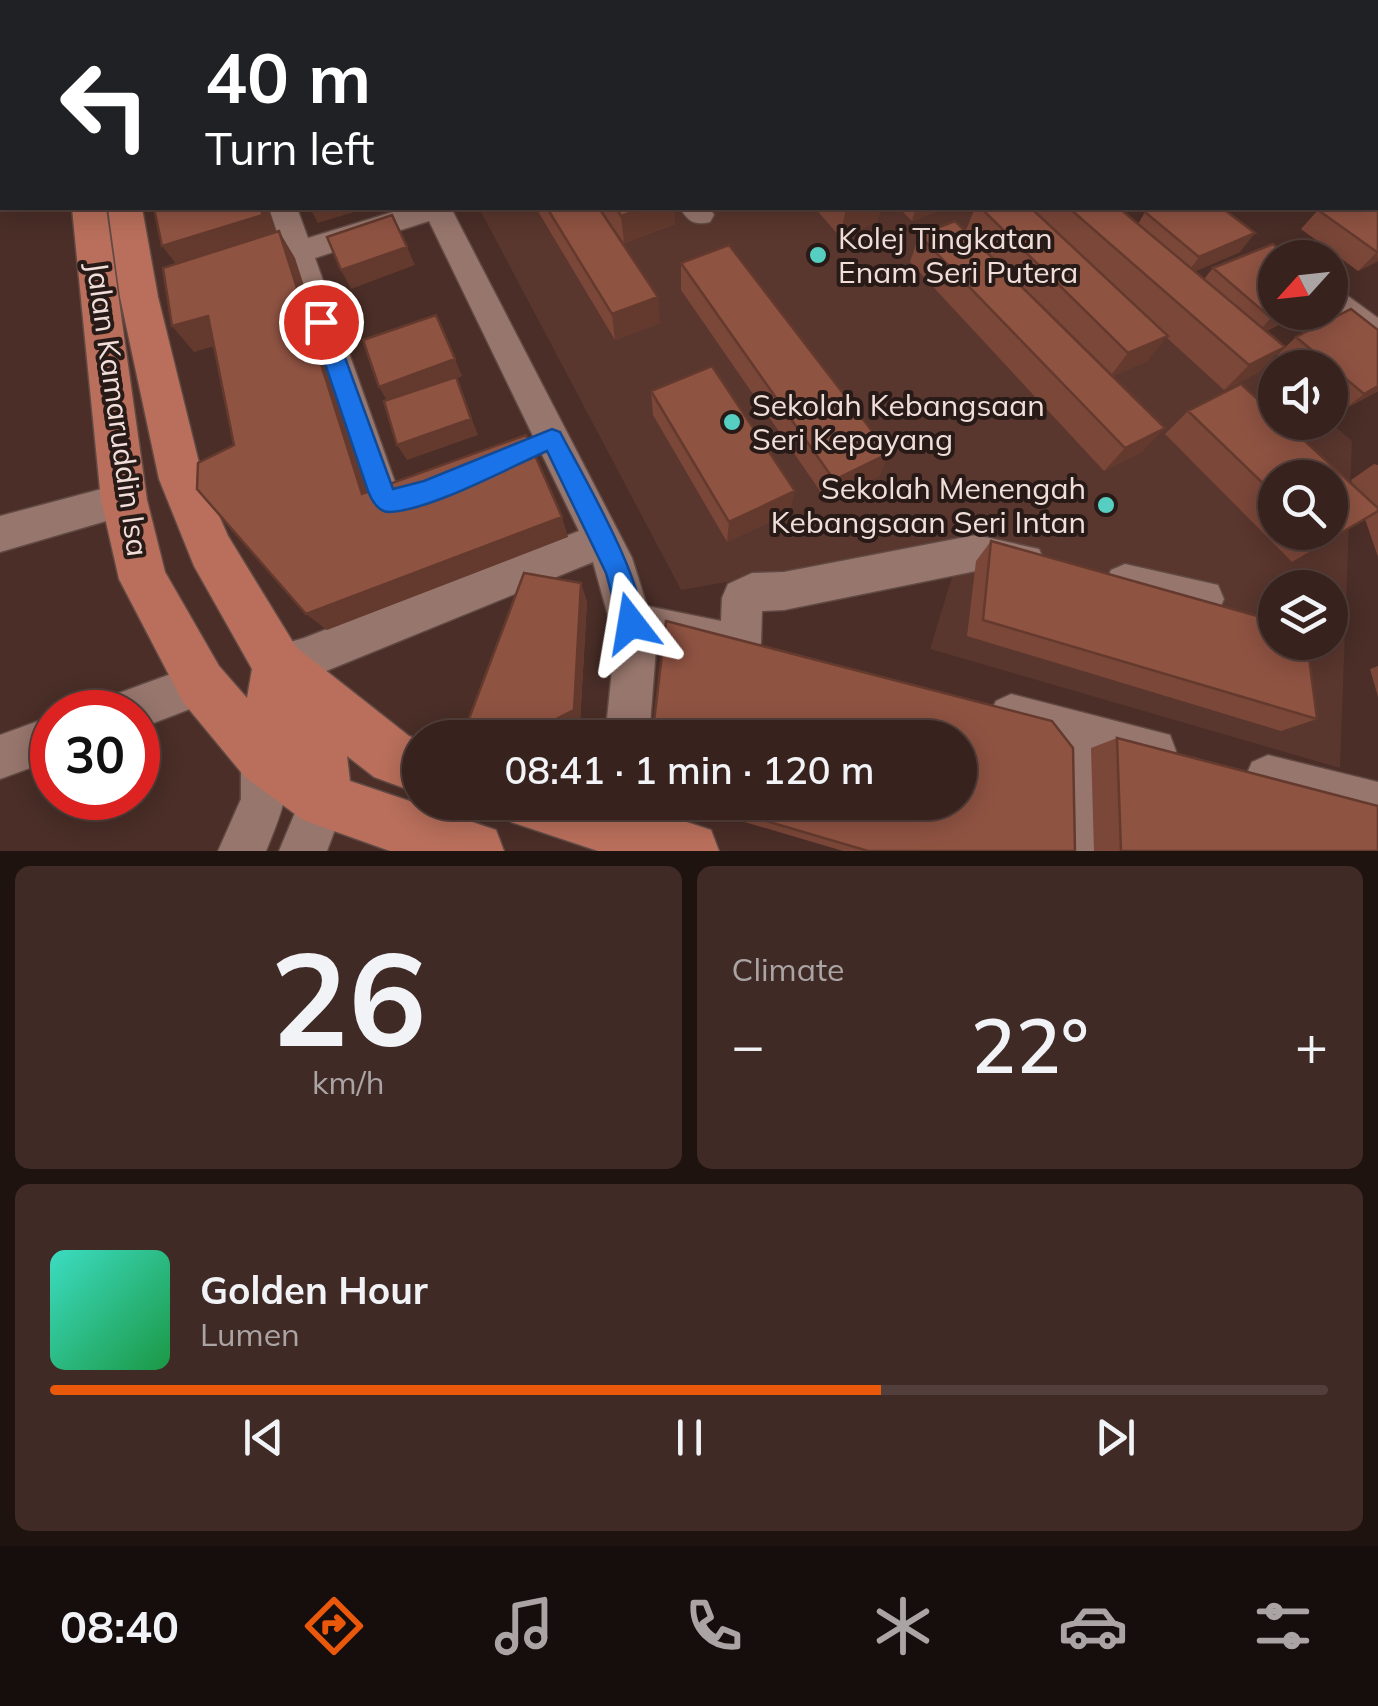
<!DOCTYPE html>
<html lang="en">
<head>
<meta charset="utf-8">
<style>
  body { margin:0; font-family:Mulish,sans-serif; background:#3f2a26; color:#f1f3f6; height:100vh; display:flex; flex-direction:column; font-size:38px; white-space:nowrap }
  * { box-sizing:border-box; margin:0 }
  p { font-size:32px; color:#aba4a4 }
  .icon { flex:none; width:55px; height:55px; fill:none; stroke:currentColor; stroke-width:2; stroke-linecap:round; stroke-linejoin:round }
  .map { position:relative; height:851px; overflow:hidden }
  .drawer { display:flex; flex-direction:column; gap:15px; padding:15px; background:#1f1310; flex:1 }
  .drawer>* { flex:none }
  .guide { position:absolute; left:0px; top:0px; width:1380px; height:210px; box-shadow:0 5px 25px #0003,0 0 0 2px #523f3b; background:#202124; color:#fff; overflow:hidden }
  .needle { width:65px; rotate:243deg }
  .controls { position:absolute; left:1258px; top:240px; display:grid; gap:20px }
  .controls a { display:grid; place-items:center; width:90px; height:90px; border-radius:50%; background:#38221d; box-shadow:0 5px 25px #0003,0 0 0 2px #523f3b; font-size:50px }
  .speed { position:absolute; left:30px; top:690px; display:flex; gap:20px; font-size:50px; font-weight:700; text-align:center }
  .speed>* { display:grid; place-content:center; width:130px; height:130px; border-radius:50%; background:#38221d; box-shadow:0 5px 25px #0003,0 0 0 2px #523f3b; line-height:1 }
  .speed .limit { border:15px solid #d22; background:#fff; color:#111 }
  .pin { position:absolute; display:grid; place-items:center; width:85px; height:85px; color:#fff; margin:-42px; border:5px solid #fff; border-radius:50%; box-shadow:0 2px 10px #0007 }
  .me { position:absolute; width:110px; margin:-55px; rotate:346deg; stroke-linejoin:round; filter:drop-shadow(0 0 8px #0008) }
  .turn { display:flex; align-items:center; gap:35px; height:210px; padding:0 40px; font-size:45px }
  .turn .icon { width:130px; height:130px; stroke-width:2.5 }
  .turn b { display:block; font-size:70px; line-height:85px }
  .big { font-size:75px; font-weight:600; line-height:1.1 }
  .drawer .tile { flex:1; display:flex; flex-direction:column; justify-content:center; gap:15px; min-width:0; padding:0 35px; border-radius:15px; background:#3f2a26 }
  .drawer .dial { align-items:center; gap:0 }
  .dial b { font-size:130px; line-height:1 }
  .song { display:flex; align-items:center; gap:30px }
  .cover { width:120px; height:120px; border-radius:15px; background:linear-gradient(135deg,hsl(170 70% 55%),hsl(140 70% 35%)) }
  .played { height:10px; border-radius:5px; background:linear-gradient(90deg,#ea580c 65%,#523f3b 65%) }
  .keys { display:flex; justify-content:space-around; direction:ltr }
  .heat { display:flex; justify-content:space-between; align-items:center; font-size:55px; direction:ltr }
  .drawer .tiles { flex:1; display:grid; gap:15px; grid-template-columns:1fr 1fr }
  .tile:last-child { grid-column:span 2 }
  .trip { position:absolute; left:402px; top:720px; width:575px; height:100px; border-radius:50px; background:#38221d; box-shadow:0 5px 25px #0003,0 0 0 2px #523f3b; font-weight:600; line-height:100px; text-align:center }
  .menu { display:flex; height:160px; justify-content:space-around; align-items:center; background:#160e0c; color:#aba4a4 }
  .menu .icon { width:70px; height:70px }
  .menu .selected { color:#ea580c }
  .menu b { font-size:45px; color:#f1f3f6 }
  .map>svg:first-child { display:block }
  .built { fill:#59362e; fill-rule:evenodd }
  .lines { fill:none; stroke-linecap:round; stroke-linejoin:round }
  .stream { stroke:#410c00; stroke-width:8 }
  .minor-casing { stroke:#614a44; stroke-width:3 }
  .major-casing { stroke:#614a44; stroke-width:3 }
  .minor { fill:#97766d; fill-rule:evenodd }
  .major { fill:#b96f5b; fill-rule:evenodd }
  .wall { fill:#7b4739; fill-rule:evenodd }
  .shaded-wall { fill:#643a2e }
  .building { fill:#8f5342; stroke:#643a2e; stroke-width:2.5 }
  .route { fill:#1a73e8; stroke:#114b97; stroke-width:2.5 }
  .poi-dot { fill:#57cec2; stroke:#271a17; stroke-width:4 }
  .labels { text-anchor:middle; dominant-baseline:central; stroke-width:8; stroke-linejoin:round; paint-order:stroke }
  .poi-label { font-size:30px; fill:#f1ded9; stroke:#271a17; text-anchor:start }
  .street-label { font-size:30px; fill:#f1ded9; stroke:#271a17 }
</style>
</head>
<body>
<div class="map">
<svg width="1378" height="851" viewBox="0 0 1378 851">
  <rect width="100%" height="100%" fill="#4a2e27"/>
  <path class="built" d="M479,208H1091L1275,372V422H1330L1352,441L1340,768L930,649L963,541L681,590ZM1275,478H1330V532H1275ZM1275,588H1330V642H1275Z"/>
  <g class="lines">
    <path class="stream" d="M1049,0L1054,2"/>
    <g class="minor-casing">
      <path id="minor" d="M204,0H226L227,2H205Z
        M322,0H344L345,2H323Z
        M669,0H691L692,2H670Z
        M895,0H918L919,2H897Z
        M1189,0H1211L1212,2H1190Z
        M269,208H297L308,238L406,208H451L632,558L647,606L721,621L722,598L728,584L752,573L784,572L976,535L1039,549L1045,562L1039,575L1025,580L976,571L784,610L762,611L761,643L755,658L740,664L725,658L723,652L709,657L656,648L649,738H605L615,641L593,562L304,680L278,686L263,680L257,665L263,650L304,638L579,531L429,221L315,258L395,482L417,479L430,483L436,495L430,507C398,518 378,526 362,491L288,267L275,271L264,268L260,260L264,252L282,247Z
        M680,208H710L714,215L710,222C694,226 688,221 680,208Z
        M1330,287L1341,291L1378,318V347L1367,344L1326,312H1330Z
        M124,483L137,488L143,500L137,512L0,552V516Z
        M1125,564L1218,585L1224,599L1218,613L1204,618L1111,596L1105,583L1111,570Z
        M201,663L216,669L222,684L216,699L138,729V712H101L108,697Z
        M1011,694L1170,735L1176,751L1170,767L1154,773L1099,760L1102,851H1054V749L996,731L989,716L996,701Z
        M52,716V760L0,779V735Z
        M264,735L280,742C296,781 281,814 266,851H218L241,799V758L248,742Z
        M1268,755L1378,782V828L1252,794L1245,778L1252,762Z
        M323,777L339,784L346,800L327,851H279L307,784Z"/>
    </g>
    <g class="major-casing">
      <path id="major" d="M79,0H105L106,2H79Z
        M72,208H106L147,500L165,572L219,666L247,698L252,669L194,566L159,479L120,297L108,208H142L158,297L203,479L228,536L296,647L409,736L420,740V794L374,777L347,756L350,781L496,830L504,851H390L303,820L245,777L183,702L119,579L101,500Z
        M503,802H626L711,830L719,851H598L511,822Z"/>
    </g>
    <use href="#minor" class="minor"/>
    <use href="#major" class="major"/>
  </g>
  <path class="wall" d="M704,0H776V2H706Z
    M822,0H891L890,2H824Z
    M536,208H599L660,323L615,340Z
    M600,208H675V224L624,243Z
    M815,208H881L876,223L840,237Z
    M899,208H945L912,221Z
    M975,208H1119L1138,224L1145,212L1240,252L1195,271L1204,279L1213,268L1275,312H1306L1266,331L1259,372L1224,390L1166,337L1147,361L1113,376L1143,451L1104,471L910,262L919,235L966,230Z
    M1378,208V261L1358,271L1301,229L1318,210Z
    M681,263L889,453L879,476L827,501L681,290Z
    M1378,330V391L1343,410L1330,399V368H1292L1277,355L1296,337Z
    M651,391L790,512L727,542L653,415Z
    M1188,411L1353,485L1351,480L1374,464L1378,465V557L1365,519L1292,562L1165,434ZM1275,478L1330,532H1275Z
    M991,541L1317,719L1281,731L967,636L976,561Z
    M587,601L580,722L550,738H488L480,736L467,724Z
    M1378,666V697L1370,669Z
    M1117,738L1378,851H1094L1091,748Z
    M677,802H960L1075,851H843Z"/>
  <path class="shaded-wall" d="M186,0H208L209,2H175Z
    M718,0H776V2H717Z
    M837,0H891L890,2H836Z
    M260,208H268L279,242L183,273L162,246Z
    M310,208H367L318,223Z
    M644,208H675V224L624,243L621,216Z
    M851,208H881L876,223L840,237L846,209Z
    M916,208H945L912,221Z
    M279,231L295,258L378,515L362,494Z
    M1255,233L1240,252L1185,276L1199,257Z
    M407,247L415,265L351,289L341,270Z
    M1377,252L1378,261L1358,271Z
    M658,297L660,323L615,340L612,314Z
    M1284,312H1306L1254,336L1271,318Z
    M208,316L228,342L194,352L172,326Z
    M1168,336L1147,361L1109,378L1128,353Z
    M1285,347L1259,372L1224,390L1249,365Z
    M455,359L462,376L456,379L478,435L407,460L397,445L389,404L379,387Z
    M1378,386V391L1343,410L1364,394Z
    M1165,428L1143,451L1104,471L1125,448Z
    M889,453L879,476L827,501L834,480Z
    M795,491L790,512L727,542L729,522Z
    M562,517L568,537L327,630L306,614Z
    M581,583L587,601L580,722L550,738H521Z"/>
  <path class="building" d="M119,0H186L175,2H119Z
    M244,0H296L286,2H244Z
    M1378,204V252H1377L1318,210L1324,208H1378Z
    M154,208H260L263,215L162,246Z
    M547,208H599L658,297L612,314Z
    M616,208H644L621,216Z
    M981,208H1031L1168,336L1128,353Z
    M1069,208H1119L1285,347L1249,365Z
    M1157,208H1222L1255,233L1199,257L1145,212Z
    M392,215L407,247L341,270L327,237Z
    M955,221L1165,428L1125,448L919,235Z
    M279,231L362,494L526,435L562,517L306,614L197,489L198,463L234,445L208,316L172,326L163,268Z
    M1273,244L1290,258H1275V312H1284L1271,318L1213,268Z
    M729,245L889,453L834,480L681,263Z
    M1351,309L1378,330V386L1364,394L1296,337Z
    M436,315L455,359L379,387L363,340Z
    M712,366L795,491L729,522L651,391Z
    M456,377L471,419L397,445L384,401Z
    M1241,384L1275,415V422H1284L1378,508V511L1324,543L1314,532H1330V478H1275V495L1188,411Z
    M991,541L1275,621V642H1307L1317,719L983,620Z
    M524,573L581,583L574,710L520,737L467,724Z
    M666,621L1052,721L1073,748L1075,851H868L702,802H960V738H652Z
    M1117,738L1378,806V851H1121Z"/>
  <path class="route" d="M321,314L332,322L393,489L424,481L552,429L560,432C579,469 655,597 640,632L631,636L622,632L606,573L547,451C508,468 429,511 389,512C378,512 372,501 368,491L311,322Z"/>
  <g class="poi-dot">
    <circle cx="818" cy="255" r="10"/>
    <circle cx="732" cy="422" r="10"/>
    <circle cx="1106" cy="505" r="10"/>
  </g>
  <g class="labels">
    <g class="poi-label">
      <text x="838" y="238">Kolej Tingkatan<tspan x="838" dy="34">Enam Seri Putera</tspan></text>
      <text x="752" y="405">Sekolah Kebangsaan<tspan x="752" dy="34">Seri Kepayang</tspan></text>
      <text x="1086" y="488" text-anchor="end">Sekolah Menengah<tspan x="1086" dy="34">Kebangsaan Seri Intan</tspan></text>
    </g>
    <g class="street-label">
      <text transform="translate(118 409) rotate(82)">Jalan Kamaruddin Isa</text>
    </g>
  </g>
</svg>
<div class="controls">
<a><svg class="needle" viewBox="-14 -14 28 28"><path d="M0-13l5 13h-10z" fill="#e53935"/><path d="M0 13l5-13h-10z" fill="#aba4a4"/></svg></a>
<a><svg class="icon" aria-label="sound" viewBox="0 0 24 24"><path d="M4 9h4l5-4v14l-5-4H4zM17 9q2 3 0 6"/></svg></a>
<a><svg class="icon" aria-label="search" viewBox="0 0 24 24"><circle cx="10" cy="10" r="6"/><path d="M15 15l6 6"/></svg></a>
<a><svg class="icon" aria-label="layers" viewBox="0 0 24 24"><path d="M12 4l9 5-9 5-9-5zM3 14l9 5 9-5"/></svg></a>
</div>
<div class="speed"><div class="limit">30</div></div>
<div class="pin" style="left:321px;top:322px;background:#d93025"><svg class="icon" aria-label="arrive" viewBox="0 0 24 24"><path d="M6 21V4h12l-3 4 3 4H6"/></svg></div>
<svg class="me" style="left:631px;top:623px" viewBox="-20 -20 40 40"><path d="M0-17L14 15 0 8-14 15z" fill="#1a73e8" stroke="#fff" stroke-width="4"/></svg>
<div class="trip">08:41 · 1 min · 120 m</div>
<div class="guide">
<div class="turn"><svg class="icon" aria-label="left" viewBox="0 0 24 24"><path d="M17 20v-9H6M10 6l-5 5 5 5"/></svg><div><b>40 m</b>Turn left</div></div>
</div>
</div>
<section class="drawer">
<div class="tiles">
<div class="tile dial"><b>26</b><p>km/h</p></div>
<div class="tile"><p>Climate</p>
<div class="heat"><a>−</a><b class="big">22°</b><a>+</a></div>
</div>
<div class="tile">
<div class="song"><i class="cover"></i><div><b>Golden Hour</b><p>Lumen</p></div></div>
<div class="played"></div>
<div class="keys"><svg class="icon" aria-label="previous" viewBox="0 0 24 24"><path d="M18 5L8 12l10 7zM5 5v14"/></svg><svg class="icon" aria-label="pause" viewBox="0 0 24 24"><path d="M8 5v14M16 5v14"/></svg><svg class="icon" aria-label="next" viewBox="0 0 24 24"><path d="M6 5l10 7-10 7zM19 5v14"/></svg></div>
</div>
</div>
</section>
<nav class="menu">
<b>08:40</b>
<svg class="icon selected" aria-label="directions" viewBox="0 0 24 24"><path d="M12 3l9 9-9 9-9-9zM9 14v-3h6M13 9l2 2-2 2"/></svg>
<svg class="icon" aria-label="music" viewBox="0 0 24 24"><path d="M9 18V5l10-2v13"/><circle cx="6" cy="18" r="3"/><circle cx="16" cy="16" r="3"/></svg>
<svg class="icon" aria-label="phone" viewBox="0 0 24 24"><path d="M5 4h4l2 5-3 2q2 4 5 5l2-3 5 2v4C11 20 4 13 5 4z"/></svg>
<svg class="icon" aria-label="climate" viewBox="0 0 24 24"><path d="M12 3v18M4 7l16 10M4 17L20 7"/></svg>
<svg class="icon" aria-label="car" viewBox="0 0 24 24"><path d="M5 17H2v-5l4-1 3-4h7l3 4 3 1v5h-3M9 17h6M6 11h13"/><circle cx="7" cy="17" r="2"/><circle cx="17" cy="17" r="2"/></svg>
<svg class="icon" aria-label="filters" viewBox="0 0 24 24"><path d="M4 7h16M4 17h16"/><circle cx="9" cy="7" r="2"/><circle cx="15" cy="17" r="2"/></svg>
</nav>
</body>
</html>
